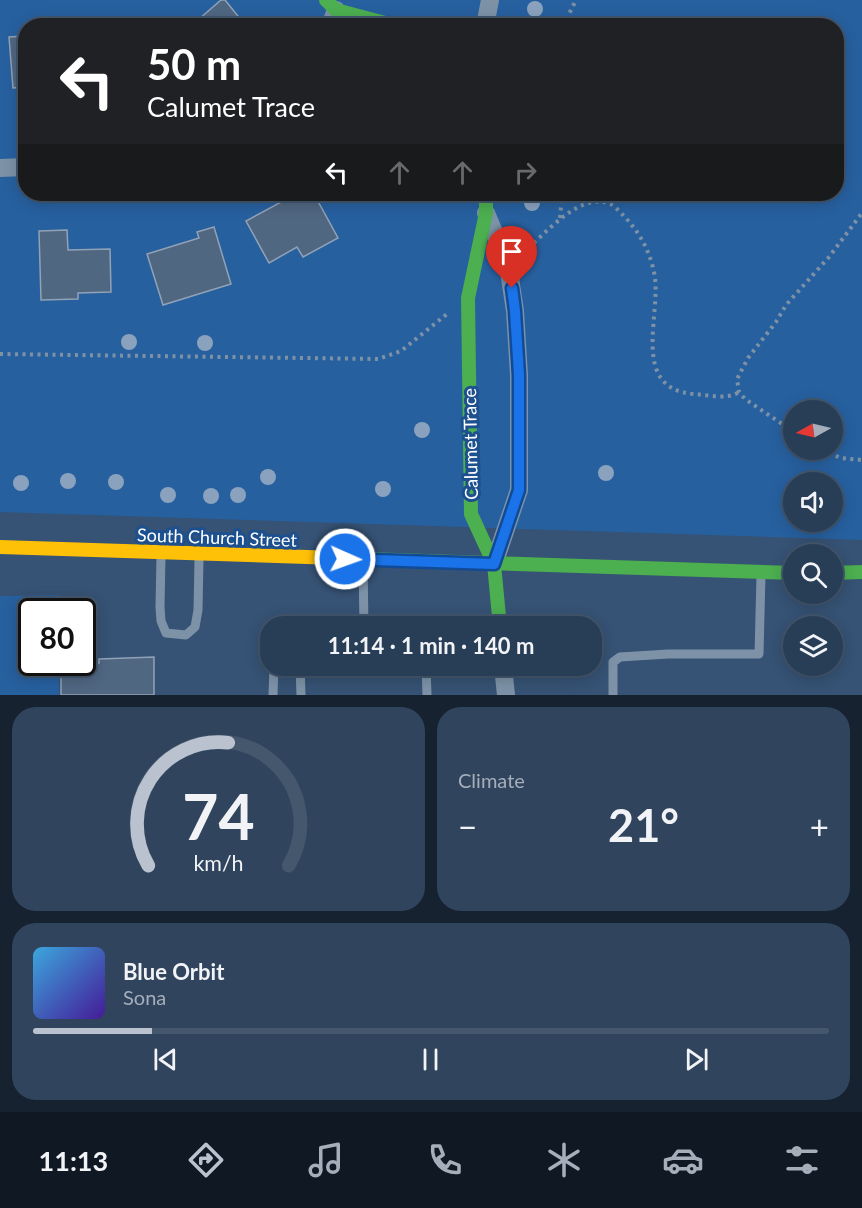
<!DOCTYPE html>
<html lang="en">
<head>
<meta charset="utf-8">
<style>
  body { margin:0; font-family:Lato,sans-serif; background:#30455d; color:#f1f3f6; height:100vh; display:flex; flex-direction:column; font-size:22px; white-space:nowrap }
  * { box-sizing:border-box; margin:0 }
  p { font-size:20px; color:#a5aeba }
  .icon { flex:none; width:33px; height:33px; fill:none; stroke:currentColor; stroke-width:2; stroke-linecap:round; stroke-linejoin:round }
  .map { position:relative; height:695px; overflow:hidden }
  .side { display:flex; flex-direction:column; gap:12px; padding:12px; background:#162230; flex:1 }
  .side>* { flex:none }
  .banner { position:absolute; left:18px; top:18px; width:826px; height:183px; border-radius:24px; box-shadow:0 3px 15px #0003,0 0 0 2px #44576d; background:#202124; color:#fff; overflow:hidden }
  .needle { width:39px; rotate:262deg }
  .controls { position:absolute; left:783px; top:400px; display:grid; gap:12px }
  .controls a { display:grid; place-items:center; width:60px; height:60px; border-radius:50%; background:#283e57; box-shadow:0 3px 15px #0003,0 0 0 2px #44576d; font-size:30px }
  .speed { position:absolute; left:18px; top:598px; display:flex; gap:12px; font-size:30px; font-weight:700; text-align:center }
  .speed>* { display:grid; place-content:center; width:78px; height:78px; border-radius:50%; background:#283e57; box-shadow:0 3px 15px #0003,0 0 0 2px #44576d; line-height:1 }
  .speed .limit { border:3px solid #111; border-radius:9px; background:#fff; color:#111 }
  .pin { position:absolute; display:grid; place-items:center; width:51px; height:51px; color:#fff; margin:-62px -26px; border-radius:50% 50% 50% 0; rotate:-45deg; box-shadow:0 0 6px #0007 }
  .pin .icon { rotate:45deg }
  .me { position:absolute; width:66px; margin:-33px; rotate:92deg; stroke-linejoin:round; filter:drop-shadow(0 0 4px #0008) }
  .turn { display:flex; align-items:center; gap:21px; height:126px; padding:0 30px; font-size:27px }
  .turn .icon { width:78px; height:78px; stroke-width:2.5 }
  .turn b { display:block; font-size:42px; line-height:51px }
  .lanes { display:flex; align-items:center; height:57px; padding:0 30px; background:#0003; justify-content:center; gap:30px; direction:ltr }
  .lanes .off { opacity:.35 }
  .big { font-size:45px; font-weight:700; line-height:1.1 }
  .side .tile { flex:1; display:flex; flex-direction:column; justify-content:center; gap:9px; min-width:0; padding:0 21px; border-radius:24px; background:#30455d }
  .side .dial { align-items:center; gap:0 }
  .dial svg { height:156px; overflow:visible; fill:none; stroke:#44576d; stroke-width:7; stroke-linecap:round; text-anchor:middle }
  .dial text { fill:#f1f3f6; stroke:none }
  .song { display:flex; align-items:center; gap:18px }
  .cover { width:72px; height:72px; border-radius:9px; background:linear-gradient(135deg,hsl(200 70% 55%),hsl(260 70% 35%)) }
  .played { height:6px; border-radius:3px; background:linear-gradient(90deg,#b9c2ce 15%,#44576d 15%) }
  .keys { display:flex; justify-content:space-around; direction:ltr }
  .heat { display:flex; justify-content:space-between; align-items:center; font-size:33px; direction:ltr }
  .side .tiles { flex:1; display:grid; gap:12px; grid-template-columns:1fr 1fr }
  .tile:last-child { grid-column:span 2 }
  .trip { position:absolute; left:260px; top:616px; width:342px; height:60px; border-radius:24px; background:#283e57; box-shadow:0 3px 15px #0003,0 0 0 2px #44576d; font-weight:700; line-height:60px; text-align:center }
  .tabs { display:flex; height:96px; justify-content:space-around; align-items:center; background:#101923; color:#a5aeba }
  .tabs .icon { width:42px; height:42px }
  .tabs .active { color:#b9c2ce }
  .tabs b { font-size:27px; color:#f1f3f6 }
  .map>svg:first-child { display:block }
  .green { fill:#27609f; fill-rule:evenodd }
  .building { fill:#506782; stroke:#92a2b6; stroke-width:1.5 }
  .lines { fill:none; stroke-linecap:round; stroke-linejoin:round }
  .path { stroke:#7d92a7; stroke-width:4; stroke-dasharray:3 4.5; stroke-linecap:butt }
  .lane { stroke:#7d92a7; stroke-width:9 }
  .street { stroke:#7d92a7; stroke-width:18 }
  .fast { stroke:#4caf50; stroke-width:14 }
  .slow { stroke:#ffc107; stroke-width:14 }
  .tree { fill:#8aa2be }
  .route-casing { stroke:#114b97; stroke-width:15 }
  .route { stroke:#1a73e8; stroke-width:10 }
  .labels { text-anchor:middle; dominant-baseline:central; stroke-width:6; stroke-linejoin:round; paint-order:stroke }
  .street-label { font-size:18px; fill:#fff; stroke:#1c508e }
</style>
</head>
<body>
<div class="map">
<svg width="862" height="695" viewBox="0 0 862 695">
  <rect width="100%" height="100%" fill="#365274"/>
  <path class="green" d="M0,0H862V540L0,512ZM26,26H837V194H26ZM794,411H832V450H794ZM794,483H832V522H794Z
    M60,595V612H32V663H59V695H0V596Z"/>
  <path class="building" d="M221,0H225L246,26H191Z
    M26,36V87L13,88L9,37Z
    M296,194H314L338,238L303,257L297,247L269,263L246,221Z
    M214,227L231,284L163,305L147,254L199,238L197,232Z
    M67,230L68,250L110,249L111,292L78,293V299L41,300L39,231Z
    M154,657V695H61V663H99V659Z"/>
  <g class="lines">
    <path class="path" d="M563,26L576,0
      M560,218L562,194
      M523,253C544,235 580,191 610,204C615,206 620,212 624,216C639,232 649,249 654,272C663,312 628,389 694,394C709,395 727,400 739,392
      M0,354L378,359L401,351L447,314
      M794,432L745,399L739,392L737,379L748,358L776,322L786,305L829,257L862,213
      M822,450L841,458L862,460"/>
    <path class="lane" d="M161,556L160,607L161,621L166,633L186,635L195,627L198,610L199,559
      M363,563L364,627
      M300,666L301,695
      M426,666L427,695
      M273,695L274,666
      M613,695V662L620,657L668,654H759L761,575"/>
    <path class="street" d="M330,26L336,10
      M485,26L490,0
      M0,168L26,167
      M486,213L508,265L515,311L519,375V490L494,564
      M503,666L506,695"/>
    <path class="fast" d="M326,0L336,10L385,23L414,26
      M486,194V213L468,298L471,514L494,564L500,627
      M367,559L794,573
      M832,573L862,572"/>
    <path class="slow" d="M0,547L367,559"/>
  </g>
  <g class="tree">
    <circle cx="535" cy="9" r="8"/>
    <circle cx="532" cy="203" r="8"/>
    <circle cx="129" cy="342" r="8"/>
    <circle cx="205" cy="343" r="8"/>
    <circle cx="422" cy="430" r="8"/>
    <circle cx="606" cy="473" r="8"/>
    <circle cx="268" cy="477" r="8"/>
    <circle cx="68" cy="481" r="8"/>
    <circle cx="116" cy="482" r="8"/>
    <circle cx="21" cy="483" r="8"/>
    <circle cx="383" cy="489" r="8"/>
    <circle cx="168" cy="495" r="8"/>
    <circle cx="238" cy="495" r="8"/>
    <circle cx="211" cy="496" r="8"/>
  </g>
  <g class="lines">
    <g class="route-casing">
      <path id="route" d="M345,559L494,564L519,490V375L515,311L512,288"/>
    </g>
    <use href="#route" class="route"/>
  </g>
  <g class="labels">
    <g class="street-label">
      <text transform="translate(470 444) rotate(-91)">Calumet Trace</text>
      <text transform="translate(217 537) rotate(2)">South Church Street</text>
    </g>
  </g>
</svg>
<div class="controls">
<a><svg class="needle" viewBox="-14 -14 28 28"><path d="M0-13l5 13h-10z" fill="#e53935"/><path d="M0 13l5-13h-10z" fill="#a5aeba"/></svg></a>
<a><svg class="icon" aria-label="sound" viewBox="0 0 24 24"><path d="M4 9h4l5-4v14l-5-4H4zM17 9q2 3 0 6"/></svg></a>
<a><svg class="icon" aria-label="search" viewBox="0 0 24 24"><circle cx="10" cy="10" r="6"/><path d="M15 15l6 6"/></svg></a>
<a><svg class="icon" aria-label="layers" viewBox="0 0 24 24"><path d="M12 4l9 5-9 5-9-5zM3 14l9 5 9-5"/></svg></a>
</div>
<div class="speed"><div class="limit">80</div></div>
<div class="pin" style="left:512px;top:288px;background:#d93025"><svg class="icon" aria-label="arrive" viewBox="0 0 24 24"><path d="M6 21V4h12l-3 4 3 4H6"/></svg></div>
<svg class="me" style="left:345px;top:559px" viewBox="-20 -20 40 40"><circle r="17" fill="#1a73e8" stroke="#fff" stroke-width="3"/><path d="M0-11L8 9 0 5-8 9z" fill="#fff"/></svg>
<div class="trip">11:14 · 1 min · 140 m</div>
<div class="banner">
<div class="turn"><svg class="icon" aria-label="left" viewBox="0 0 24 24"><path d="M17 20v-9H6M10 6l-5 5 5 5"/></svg><div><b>50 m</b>Calumet Trace</div></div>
<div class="lanes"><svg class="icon" aria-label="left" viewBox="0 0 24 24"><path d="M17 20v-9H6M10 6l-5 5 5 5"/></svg><svg class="icon off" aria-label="ahead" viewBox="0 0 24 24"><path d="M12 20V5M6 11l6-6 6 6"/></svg><svg class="icon off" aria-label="ahead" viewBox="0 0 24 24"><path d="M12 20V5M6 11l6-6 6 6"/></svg><svg class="icon off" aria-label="right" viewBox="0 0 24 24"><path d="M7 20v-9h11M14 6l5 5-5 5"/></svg></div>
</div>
</div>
<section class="side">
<div class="tiles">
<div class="tile dial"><svg viewBox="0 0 100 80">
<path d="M14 69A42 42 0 1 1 86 69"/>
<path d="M14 69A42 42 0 0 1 55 6" stroke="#b9c2ce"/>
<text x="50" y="56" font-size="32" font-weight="700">74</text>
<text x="50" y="72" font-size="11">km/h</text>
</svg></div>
<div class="tile"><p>Climate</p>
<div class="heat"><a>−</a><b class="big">21°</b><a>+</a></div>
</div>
<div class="tile">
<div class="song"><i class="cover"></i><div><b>Blue Orbit</b><p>Sona</p></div></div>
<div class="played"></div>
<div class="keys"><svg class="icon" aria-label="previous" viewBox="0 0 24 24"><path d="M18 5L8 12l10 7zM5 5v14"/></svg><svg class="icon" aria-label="pause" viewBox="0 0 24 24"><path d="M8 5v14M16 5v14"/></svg><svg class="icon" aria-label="next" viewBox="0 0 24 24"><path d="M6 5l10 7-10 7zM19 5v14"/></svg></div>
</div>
</div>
</section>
<nav class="tabs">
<b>11:13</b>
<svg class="icon active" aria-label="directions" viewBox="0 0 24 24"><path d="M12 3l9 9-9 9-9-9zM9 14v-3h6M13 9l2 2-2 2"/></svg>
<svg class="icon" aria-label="music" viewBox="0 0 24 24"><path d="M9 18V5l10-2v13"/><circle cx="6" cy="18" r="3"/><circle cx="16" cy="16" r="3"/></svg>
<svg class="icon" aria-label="phone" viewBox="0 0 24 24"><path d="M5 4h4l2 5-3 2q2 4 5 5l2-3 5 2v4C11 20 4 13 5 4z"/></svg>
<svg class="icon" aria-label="climate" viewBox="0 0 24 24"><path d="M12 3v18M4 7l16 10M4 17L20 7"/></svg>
<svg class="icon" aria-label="car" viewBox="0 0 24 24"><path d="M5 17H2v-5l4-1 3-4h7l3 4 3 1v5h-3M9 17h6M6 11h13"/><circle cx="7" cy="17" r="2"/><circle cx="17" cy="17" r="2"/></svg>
<svg class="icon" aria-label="filters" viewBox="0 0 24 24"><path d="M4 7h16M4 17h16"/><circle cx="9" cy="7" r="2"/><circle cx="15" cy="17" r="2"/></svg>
</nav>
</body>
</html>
